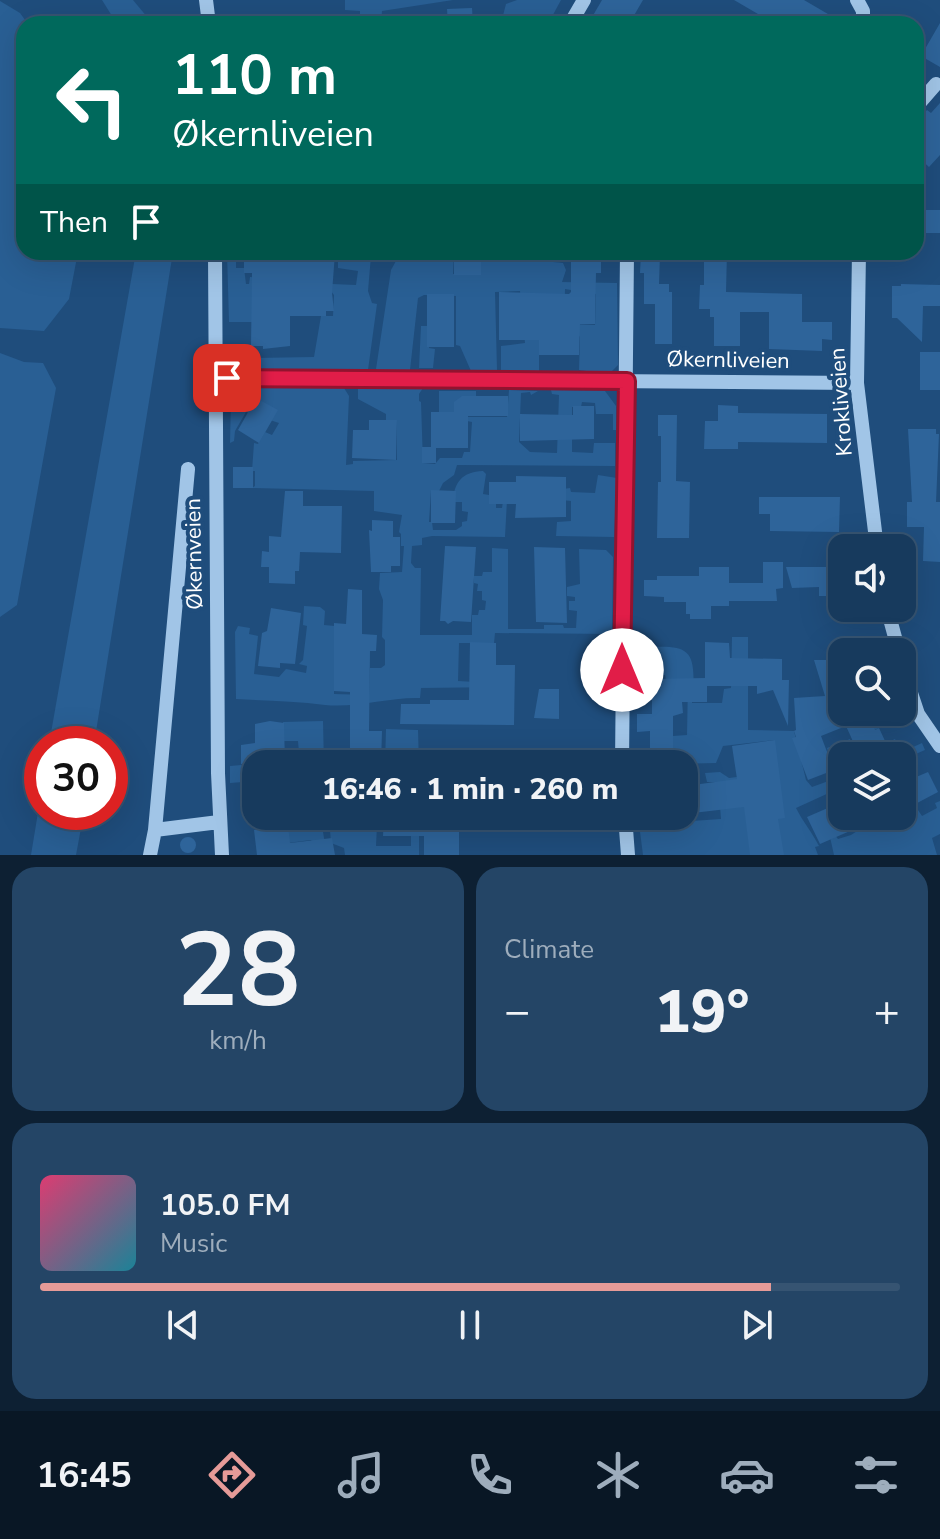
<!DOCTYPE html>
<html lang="en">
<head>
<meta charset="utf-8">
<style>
  body { margin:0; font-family:"Nunito Sans",sans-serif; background:#244566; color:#f1f3f6; height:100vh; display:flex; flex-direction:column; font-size:30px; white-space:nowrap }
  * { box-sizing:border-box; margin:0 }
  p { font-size:26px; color:#9eadbc }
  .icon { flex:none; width:44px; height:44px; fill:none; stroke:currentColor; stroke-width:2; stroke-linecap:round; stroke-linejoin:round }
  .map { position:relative; height:855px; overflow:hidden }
  .panel { display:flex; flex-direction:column; gap:12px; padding:12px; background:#0d2033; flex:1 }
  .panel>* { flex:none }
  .hud { position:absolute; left:16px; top:16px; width:908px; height:244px; border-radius:24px; box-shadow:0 8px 32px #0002,0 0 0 2px #365472; background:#00695c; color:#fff; overflow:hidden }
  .buttons { position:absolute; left:828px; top:534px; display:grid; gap:16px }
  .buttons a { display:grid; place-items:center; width:88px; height:88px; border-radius:16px; background:#173a5d; box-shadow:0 8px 32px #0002,0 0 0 2px #365472; font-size:40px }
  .speed { position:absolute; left:24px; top:726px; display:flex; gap:16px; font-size:40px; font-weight:700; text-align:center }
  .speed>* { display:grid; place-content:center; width:104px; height:104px; border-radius:50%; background:#173a5d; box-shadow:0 8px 32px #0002,0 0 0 2px #365472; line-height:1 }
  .speed .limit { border:12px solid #d22; background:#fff; color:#111 }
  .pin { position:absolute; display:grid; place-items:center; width:68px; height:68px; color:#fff; margin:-34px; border-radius:16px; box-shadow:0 4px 12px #0006 }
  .me { position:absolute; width:88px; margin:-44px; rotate:0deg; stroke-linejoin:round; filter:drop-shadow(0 0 6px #0008) }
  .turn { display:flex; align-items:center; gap:28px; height:168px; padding:0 24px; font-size:36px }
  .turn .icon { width:104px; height:104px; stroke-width:2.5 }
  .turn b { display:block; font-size:56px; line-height:68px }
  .then { display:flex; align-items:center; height:76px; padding:0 24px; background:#0003; gap:16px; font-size:30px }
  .big { font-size:60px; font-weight:800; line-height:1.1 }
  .panel .tile { flex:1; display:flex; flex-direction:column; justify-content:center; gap:12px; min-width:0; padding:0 28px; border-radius:24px; background:#244566 }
  .panel .dial { align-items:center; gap:0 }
  .dial b { font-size:104px; line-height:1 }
  .song { display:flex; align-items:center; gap:24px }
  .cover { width:96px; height:96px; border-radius:12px; background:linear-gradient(135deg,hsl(340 70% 55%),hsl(190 70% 35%)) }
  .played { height:8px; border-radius:4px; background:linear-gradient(90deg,#e69b98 85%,#365472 85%) }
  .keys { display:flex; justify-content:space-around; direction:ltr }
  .heat { display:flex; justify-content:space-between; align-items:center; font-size:44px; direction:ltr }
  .panel .tiles { flex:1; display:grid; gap:12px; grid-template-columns:1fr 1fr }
  .tile:last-child { grid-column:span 2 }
  .trip { position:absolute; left:242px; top:750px; width:456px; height:80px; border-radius:24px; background:#173a5d; box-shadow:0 8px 32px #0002,0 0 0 2px #365472; font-weight:800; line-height:80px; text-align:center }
  .dock { display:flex; height:128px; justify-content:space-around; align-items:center; background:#091725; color:#9eadbc }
  .dock .icon { width:56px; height:56px }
  .dock .active { color:#e69b98 }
  .dock b { font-size:36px; color:#f1f3f6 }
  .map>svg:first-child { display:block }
  .green { fill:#295f94 }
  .building { fill:#2e649a }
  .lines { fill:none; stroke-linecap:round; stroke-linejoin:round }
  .minor { stroke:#a1c5e7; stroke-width:14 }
  .route-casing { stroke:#92132f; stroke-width:20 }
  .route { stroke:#e11d48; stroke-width:14 }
  .labels { text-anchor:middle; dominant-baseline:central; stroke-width:8; stroke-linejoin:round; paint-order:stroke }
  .street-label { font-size:22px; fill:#fff; stroke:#1f4d7c }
</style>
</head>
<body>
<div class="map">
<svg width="940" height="855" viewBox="0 0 940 855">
  <rect width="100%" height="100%" fill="#1f4d7c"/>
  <path class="green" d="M102,0H133L153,24H117Z
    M345,0H453L382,11L381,24H360V11L345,10Z
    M517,0H561L548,24L501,23L506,4Z
    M0,1L20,13L28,24H24V252H78L69,299L44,331L0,328Z
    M232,15L233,19L240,18L241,15C259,15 303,10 314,24H302L301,22L224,24V16Z
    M136,252H173L94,744H49Z
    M227,252H236V268H244L246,284H249L250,277L270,278L272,252H298L295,288L265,322H229Z
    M338,252L371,256L368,291L372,303L377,304L368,370L333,373L241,370V365L252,358L314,357L321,316H333L334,295L329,289L308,283L356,285L358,271L338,268Z
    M401,252H454L453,274H479L480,252L549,254L553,262L563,263L566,270L562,282L617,283L618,365L609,374L579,370L580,337L571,324L595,325L596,294L565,289L564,328L539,337V371L501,370V346L525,343L520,291L495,292L497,370L471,371L460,346L456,345V296L424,295L418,298L410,370L379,371L376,369L391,270Z
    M421,326H429V348L435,349L433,368H419Z
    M0,353L24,362L43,363L56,388L17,605L0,617Z
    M243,387L344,388L349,396L346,465L353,464V461L397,460V420H386V414L358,399V388H423L419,394V401L421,402L423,463L435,464L440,458H462L464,452H470L472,422L467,421V417H507L509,390L538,391L531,395L530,392L521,393L519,442L530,452L557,453L559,395L552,394L551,390L605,391L616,406V430H613V414H596L595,403L582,402L581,407H572V452L593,453L594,443H615V466L457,465L454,475L443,483L439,491H431L429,522H432L433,530H456L462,526V522L467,521L468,512L462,511V502H453C454,482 462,472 483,471L486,474L483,494L489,495V502L496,503V508H502L503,501L507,500L505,537L432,536L422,538V545L412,546L411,563L415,568H421L420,635H472V615H478L479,610H485L486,601L482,600V591H477L478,584L474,583V576H482L483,572H492V548L508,549V629H544V625H563L564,628H576L577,611L569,610V601H575V597L567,596V587L580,584L579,549L606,550L613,557L612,634L495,633L494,643H459L458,681L493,683L502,687L421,688L420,698C389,697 357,708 325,705C296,701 265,701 236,699L235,632L238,626L250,628L249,634L258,636L254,674L279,677L286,669L306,673L307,666L299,664L303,660L307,626L303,625L304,606L320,607L325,611L324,625L335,626L334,694L369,695L370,668H381L385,665V640L382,637L383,600L379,589L380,573L402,572L404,546H401V534L399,532L402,515L374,511V491L252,488L255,486V471H252L254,443L258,444L265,432L272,435L279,423L246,412L235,431L234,441L230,443L231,397Z
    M439,391H476V396L462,397L454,403V415H439Z
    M598,475L617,478L614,537L556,536L557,522L571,521V501L562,500L563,489L570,488L571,492L595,493Z
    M732,637H748V730L794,731L806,780L812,787L834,779L833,774L839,772L838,766L833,767L827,748L850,739L854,751L857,749L860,755L895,739L902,752L922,743L925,750L902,760V756H842V787L796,808C803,822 812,832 819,846L815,847L818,855H643L638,816H651L653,831H675L677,822L721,819L718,782H707L705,773L720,772L729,778L752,775L775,740L723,746L716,763L673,764V736L687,735L688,682L666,680L665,675H641V689H633V648C688,645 698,643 692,703H722L724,689L731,688Z
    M902,709L906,718L874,730L867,712H902Z
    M323,721L324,764H309V754L299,753L298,741H284L283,722Z
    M386,729L418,730L419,764H385Z
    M241,765L256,769V781L230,783V766Z
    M42,788V812H84L76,855H31Z
    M940,801V834L932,838L937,855H834L830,837L834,834L838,839L851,835L868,824L865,816H877L882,824L890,821L893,825L904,819L902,813L916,807L922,816L937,808L935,803Z
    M296,816H329L330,830L339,826L337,816H372V825H377L376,846H411V836L419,816V855H345L344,848L331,843L330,830L323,832L325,844L313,843L311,840L288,843L287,827L296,825Z"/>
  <path class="building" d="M602,0H643L629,24H588Z
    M734,0H804L845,24H775Z
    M472,8L473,24H448L447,9Z
    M940,23V67L921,56Z
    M940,103V155L929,167L916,155V122L927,110L931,113Z
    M916,210H940V233H916Z
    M244,252H273V254L308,257L309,252L335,253L332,293L334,311H326V316H290V346L263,349V346H251L252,273H244Z
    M454,252H481V275H454Z
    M571,252H599L601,255V273H596L595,324H580L579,355H539V340H499V292L569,294L571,292Z
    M704,252H727L726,292L802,294V322H832V340L822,339V351L769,349V312H740V346H714V317H710V309H699L700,285H704Z
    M641,253L660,254L659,284H669V292H672V344H655V304H644V273H640Z
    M901,284L940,285V306H923L922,342L897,318H892V286H901Z
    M427,294H454V347H427Z
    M920,352H940V390H920Z
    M462,396H508V416H468V448H436V463H422V447H431V412H454V402Z
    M256,398L278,410L259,443L238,430Z
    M718,405L738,406V413L827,414V443L738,442V449H704L705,421H718Z
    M573,406H594V439L520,441V414L573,415Z
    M658,415H677L676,481L690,482L689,538H657L658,482H661V436H658Z
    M369,420H397L396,460L352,458L353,430H369Z
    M908,429H936V434H939L936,502H940V562L923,561L924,527H907V502H912Z
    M233,467H253V488H233Z
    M516,476L566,477V517L515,518L516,504H489V482H516Z
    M431,490L456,491L455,523H431Z
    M285,491H303V506H342L341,553L300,552L299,571H295V584L269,583V567H261L262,551L269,552V536L281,537Z
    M759,497H840L839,532L770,531V514H759Z
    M372,520L393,521V537H400V566H391V572H371L369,530L372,531Z
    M445,546L476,547L471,622L453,621L448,624L445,621H440Z
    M534,547L565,548L567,623L536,622Z
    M763,562H783V588L776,589L777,601H729V606H711V619H690V614H686V602H664V597L644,596V580H657V576H699V567H729V583H763Z
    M786,567H842V596H819V587L792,588Z
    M348,589L362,590V634L377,635L376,651H370L369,731H382L381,764L350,761V692L334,691V623L346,624Z
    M271,608L301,613L295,664L280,663V668L258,666L262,633L267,631Z
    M470,642L496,643V665H515L514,725L400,724L401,704H430V700H469Z
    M705,642L729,643L730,658L782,659V680H789L788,726L773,690L757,694V686H707V702H682L683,713L673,716V753H650V731L637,732V714H652V679L705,678Z
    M814,660H842V712H879L869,716L875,730L879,728L886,743L868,750L866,744L856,748L846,726L821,736L834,770L808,780L792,738L796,737L794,731L796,730L794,698L825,696Z
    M539,689H559V719L534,718Z
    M270,721L284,723L285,764H256V767L241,764V745L255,743V724Z
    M775,740L785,818L778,819L784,855H750L744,807L693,813L690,792L694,791L693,785L737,779L732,746Z
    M928,772L938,792L902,811V783Z
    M837,804L842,816H857L850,831L820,844L807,817Z
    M261,816H287L290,843L332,838L335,855H257L254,830L262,829Z
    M384,816H459V855H424V836H383Z
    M180 845a8 8 0 1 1 16 0a8 8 0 1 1-16 0Z"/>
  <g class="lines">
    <path class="minor" d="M206,0L209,24
      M857,0L863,11V24
      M570,24L584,0
      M916,107L936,84
      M215,252L218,773L222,855
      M859,252L857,383L877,548
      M215,378L857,383
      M887,608L899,652
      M902,666L918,714L940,746
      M622,764L627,252
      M625,816L628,855
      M155,830L188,469
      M150,855L155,830L219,822"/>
  </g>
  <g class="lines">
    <g class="route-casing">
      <path id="route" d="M227,378L627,381L622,670"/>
    </g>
    <use href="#route" class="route"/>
  </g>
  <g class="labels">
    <g class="street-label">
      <text transform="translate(728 360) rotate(1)">Økernliveien</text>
      <text transform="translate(841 402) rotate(-94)">Krokliveien</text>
      <text transform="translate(194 554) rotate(-91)">Økernveien</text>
    </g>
  </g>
</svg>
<div class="buttons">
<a><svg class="icon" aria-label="sound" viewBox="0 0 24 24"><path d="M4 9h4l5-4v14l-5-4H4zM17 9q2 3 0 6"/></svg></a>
<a><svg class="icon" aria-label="search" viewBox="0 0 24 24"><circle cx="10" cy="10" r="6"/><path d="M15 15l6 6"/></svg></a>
<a><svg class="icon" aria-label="layers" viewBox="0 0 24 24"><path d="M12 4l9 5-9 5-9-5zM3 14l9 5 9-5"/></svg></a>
</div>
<div class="speed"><div class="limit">30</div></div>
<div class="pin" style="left:227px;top:378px;background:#d93025"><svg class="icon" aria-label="arrive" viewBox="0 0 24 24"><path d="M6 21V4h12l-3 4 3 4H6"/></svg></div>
<svg class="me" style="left:622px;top:670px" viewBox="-20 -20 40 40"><circle r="19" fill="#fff"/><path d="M0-13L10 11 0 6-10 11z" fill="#e11d48"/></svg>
<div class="trip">16:46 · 1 min · 260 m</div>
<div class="hud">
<div class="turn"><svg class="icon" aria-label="left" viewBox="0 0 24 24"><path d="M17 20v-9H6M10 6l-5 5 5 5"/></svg><div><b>110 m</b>Økernliveien</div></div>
<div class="then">Then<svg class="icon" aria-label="arrive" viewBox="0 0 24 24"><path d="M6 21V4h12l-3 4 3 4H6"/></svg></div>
</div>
</div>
<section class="panel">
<div class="tiles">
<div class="tile dial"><b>28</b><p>km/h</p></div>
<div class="tile"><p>Climate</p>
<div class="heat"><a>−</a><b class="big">19°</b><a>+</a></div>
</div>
<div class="tile">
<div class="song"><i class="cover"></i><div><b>105.0 FM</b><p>Music</p></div></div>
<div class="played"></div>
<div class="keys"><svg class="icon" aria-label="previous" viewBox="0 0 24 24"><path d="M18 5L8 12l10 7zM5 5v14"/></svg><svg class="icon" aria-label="pause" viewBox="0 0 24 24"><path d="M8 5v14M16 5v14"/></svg><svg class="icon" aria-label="next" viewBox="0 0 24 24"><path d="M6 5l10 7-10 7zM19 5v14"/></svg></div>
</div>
</div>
</section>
<nav class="dock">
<b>16:45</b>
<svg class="icon active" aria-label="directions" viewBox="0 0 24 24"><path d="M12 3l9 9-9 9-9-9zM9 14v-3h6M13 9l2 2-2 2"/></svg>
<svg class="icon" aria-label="music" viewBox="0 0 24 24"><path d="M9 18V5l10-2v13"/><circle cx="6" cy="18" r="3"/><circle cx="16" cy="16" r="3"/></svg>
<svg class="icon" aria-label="phone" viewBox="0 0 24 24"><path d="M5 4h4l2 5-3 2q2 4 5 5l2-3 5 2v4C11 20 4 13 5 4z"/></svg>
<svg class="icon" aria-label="climate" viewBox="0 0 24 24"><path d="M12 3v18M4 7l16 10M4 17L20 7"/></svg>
<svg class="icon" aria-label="car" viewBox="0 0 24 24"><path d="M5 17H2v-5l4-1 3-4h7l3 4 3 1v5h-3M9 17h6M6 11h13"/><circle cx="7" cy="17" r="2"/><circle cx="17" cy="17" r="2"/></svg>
<svg class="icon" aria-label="filters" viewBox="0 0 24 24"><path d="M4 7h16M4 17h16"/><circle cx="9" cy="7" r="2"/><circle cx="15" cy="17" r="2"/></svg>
</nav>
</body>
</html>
